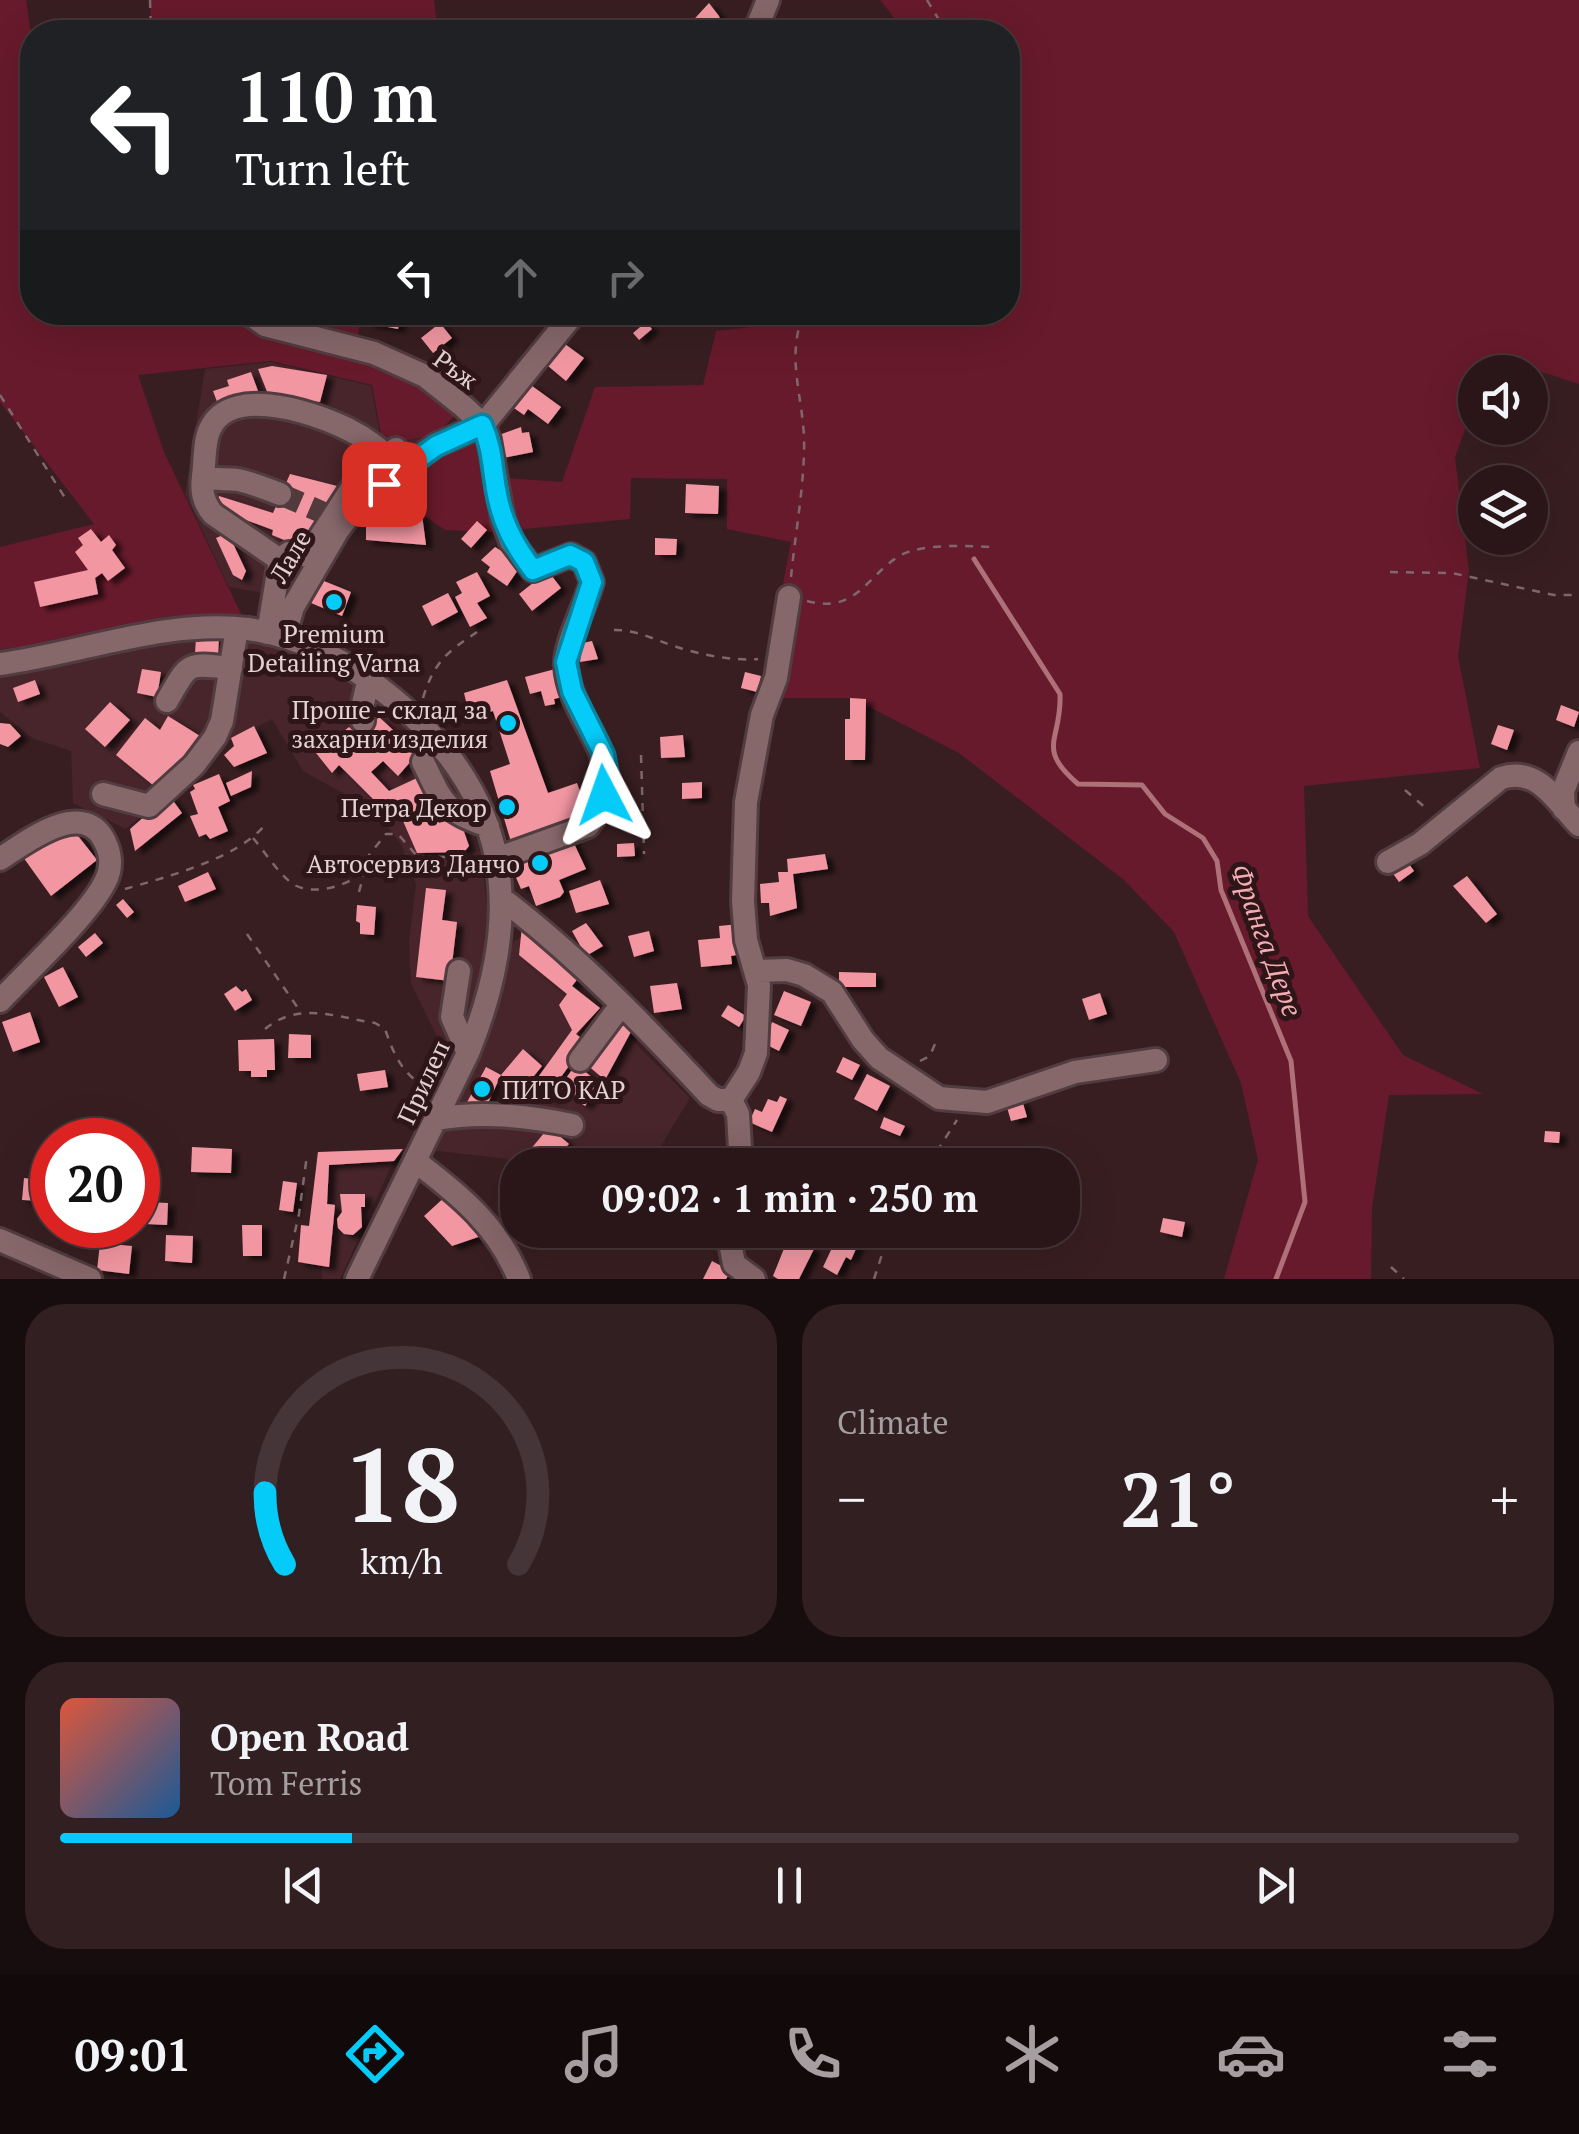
<!DOCTYPE html>
<html lang="en">
<head>
<meta charset="utf-8">
<style>
  body { margin:0; font-family:"PT Serif",serif; background:#321f22; color:#f1f3f6; height:100vh; display:flex; flex-direction:column; font-size:38px; white-space:nowrap }
  * { box-sizing:border-box; margin:0 }
  p { font-size:32px; color:#a59fa2 }
  .icon { flex:none; width:55px; height:55px; fill:none; stroke:currentColor; stroke-width:2; stroke-linecap:round; stroke-linejoin:round }
  .map { position:relative; height:1279px; overflow:hidden }
  .drawer { display:flex; flex-direction:column; gap:25px; padding:25px; background:#170c0e; flex:1 }
  .drawer>* { flex:none }
  .hud { position:absolute; left:20px; top:20px; width:1000px; height:305px; border-radius:40px; box-shadow:0 10px 40px #0002,0 0 0 2px #463538; background:#202124; color:#fff; overflow:hidden }
  .controls { position:absolute; left:1458px; top:355px; display:grid; gap:20px }
  .controls a { display:grid; place-items:center; width:90px; height:90px; border-radius:50%; background:#2a1619; box-shadow:0 10px 40px #0002,0 0 0 2px #463538; font-size:50px }
  .speed { position:absolute; left:30px; top:1118px; display:flex; gap:20px; font-size:50px; font-weight:700; text-align:center }
  .speed>* { display:grid; place-content:center; width:130px; height:130px; border-radius:50%; background:#2a1619; box-shadow:0 10px 40px #0002,0 0 0 2px #463538; line-height:1 }
  .speed .limit { border:15px solid #d22; background:#fff; color:#111 }
  .pin { position:absolute; display:grid; place-items:center; width:85px; height:85px; color:#fff; margin:-42px; border-radius:20px; box-shadow:0 5px 15px #0006 }
  .me { position:absolute; width:110px; margin:-55px; rotate:356deg; stroke-linejoin:round; filter:drop-shadow(0 0 8px #0008) }
  .turn { display:flex; align-items:center; gap:35px; height:210px; padding:0 50px; font-size:45px }
  .turn .icon { width:130px; height:130px; stroke-width:2.5 }
  .turn b { display:block; font-size:70px; line-height:85px }
  .lanes { display:flex; align-items:center; height:95px; padding:0 50px; background:#0003; justify-content:center; gap:50px; direction:ltr }
  .lanes .off { opacity:.35 }
  .big { font-size:75px; font-weight:800; line-height:1.1 }
  .drawer .card { flex:1; display:flex; flex-direction:column; justify-content:center; gap:15px; min-width:0; padding:0 35px; border-radius:40px; background:#321f22 }
  .drawer .dial { align-items:center; gap:0 }
  .dial svg { height:260px; overflow:visible; fill:none; stroke:#463538; stroke-width:7; stroke-linecap:round; text-anchor:middle }
  .dial text { fill:#f1f3f6; stroke:none }
  .song { display:flex; align-items:center; gap:30px }
  .cover { width:120px; height:120px; border-radius:15px; background:linear-gradient(135deg,hsl(10 70% 55%),hsl(210 70% 35%)) }
  .played { height:10px; border-radius:5px; background:linear-gradient(90deg,#05cbf9 20%,#463538 20%) }
  .keys { display:flex; justify-content:space-around; direction:ltr }
  .heat { display:flex; justify-content:space-between; align-items:center; font-size:55px; direction:ltr }
  .drawer .tiles { flex:1; display:grid; gap:25px; grid-template-columns:1fr 1fr }
  .card:last-child { grid-column:span 2 }
  .trip { position:absolute; left:500px; top:1148px; width:580px; height:100px; border-radius:40px; background:#2a1619; box-shadow:0 10px 40px #0002,0 0 0 2px #463538; font-weight:800; line-height:100px; text-align:center }
  .tab-bar { display:flex; height:160px; justify-content:space-around; align-items:center; background:#11090a; color:#a59fa2 }
  .tab-bar .icon { width:70px; height:70px }
  .tab-bar .active { color:#05cbf9 }
  .tab-bar b { font-size:45px; color:#f1f3f6 }
  .map>svg:first-child { display:block }
  .built { fill:#47252a }
  .green { fill:#671a2b }
  .lines { fill:none; stroke-linecap:round; stroke-linejoin:round }
  .stream { stroke:#ae7079; stroke-width:5 }
  .building { fill:#f297a2; filter:url(#shadow) }
  .minor-tunnel { stroke:#52393c; stroke-width:22; stroke-dasharray:22 11; stroke-linecap:butt }
  .minor-casing { stroke:#513c3f; stroke-width:28 }
  .path { stroke:#7f686a; stroke-width:2.5; stroke-dasharray:8 8; stroke-linecap:butt }
  .minor { stroke:#86676a; stroke-width:22 }
  .route-casing { stroke:#0384a2; stroke-width:25 }
  .route { stroke:#05cbf9; stroke-width:18 }
  .poi-dot { fill:#05cbf9; stroke:#2e1518; stroke-width:4 }
  .labels { text-anchor:middle; dominant-baseline:central; stroke-width:10; stroke-linejoin:round; paint-order:stroke }
  .street-label { font-size:25px; fill:#e4d2d3; stroke:#2e1518 }
  .poi-label { font-size:25px; fill:#e4d2d3; stroke:#2e1518; text-anchor:end }
  .water-label { font-size:28px; font-style:italic; fill:#f3acb4; stroke:#2e1518 }
</style>
</head>
<body>
<div class="map">
<svg width="1579" height="1279" viewBox="0 0 1579 1279">
  <defs>
    <filter id="shadow"><feDropShadow dx="7" dy="4" stdDeviation="2.5" flood-color="#0009"/></filter>
  </defs>
  <rect width="100%" height="100%" fill="#381e21"/>
  <path class="built" d="M270,362L371,386L382,445L434,436L347,500L291,598L229,587L185,494L205,369Z
    M196,637L250,638L296,648L348,673L390,707L433,753L464,804L482,858L487,910L483,961L470,1013L450,1063L411,984L409,942L416,884L401,844L375,811L303,771L272,719L223,744L126,829L73,803L71,751L32,738L0,712V676L121,649Z
    M522,937L600,1008L690,1098L649,1165H518L517,1176L507,1159L430,1150L507,945Z
    M398,1151L340,1279H322L316,1153Z"/>
  <path class="green" d="M0,0H26L32,41V312L237,313L264,333L374,365L426,389L454,416L436,435L383,445L372,385L271,361L138,375L164,452L243,618L163,619L32,647L0,649V547L94,524L0,402Z
    M150,0H434L438,32H151Z
    M880,0H1579V384L1492,356L1486,372H1475V402L1455,457L1469,571L1458,656L1480,768L1304,786L1308,916L1403,1055L1483,1094L1389,1095L1372,1208L1371,1279H1224L1258,1160L1241,1083L1174,932L1124,880L959,753L852,698H761L791,542L727,529V479L631,478L630,519L491,532L445,530L390,492L435,454L480,438L488,477L562,482L595,387L703,385L716,331L870,313L1008,312V32H906Z
    M247,313H361L356,348Z"/>
  <g class="lines">
    <path class="stream" d="M974,559L1060,694C1062,741 1035,747 1078,784L1142,785L1165,814L1203,838L1217,861L1221,890L1291,1061L1305,1202L1276,1279"/>
  </g>
  <path class="building" d="M709,3L719,16L724,32H690L686,28Z
    M369,312H401L398,329L367,323Z
    M646,322L652,329L639,340L633,333Z
    M440,323L452,338L433,353L421,338Z
    M565,344L584,358L566,381L548,366Z
    M272,366L327,375L320,402L268,394L258,369Z
    M251,372L258,391L251,397L219,407L213,391L229,386L227,380Z
    M528,383L561,407L548,424L528,409L524,415L511,406Z
    M521,427L522,433L529,432L533,452L503,458L499,435Z
    M290,474L341,487L306,549L272,535L273,530L219,510L215,505L219,496L273,513Z
    M686,484L719,486L718,514L685,513Z
    M375,514L422,515L426,545L366,540V521H375Z
    M477,521L487,530L471,548L461,539Z
    M91,529L101,542L109,535L116,545L112,550L125,568L108,581L102,573L95,578L98,594L40,607L34,582L88,570L75,552L83,545L78,538Z
    M228,533L246,571L242,580L233,575L216,538Z
    M655,538L677,539L676,555H655Z
    M495,547L515,559L520,567L507,586L487,572L490,567L481,560Z
    M548,571L561,588L532,611L519,594Z
    M477,572L490,596L477,603L487,618L470,627L455,597L462,593L456,582Z
    M324,581L351,592L342,616L311,603Z
    M448,593L458,612L432,626L422,606Z
    M196,637L219,638L218,655L195,654Z
    M592,641L598,659L580,662L578,644Z
    M559,668L566,696L554,699L555,704L545,706L541,691L530,694L525,677Z
    M142,669L161,672L157,697L137,693Z
    M745,672L761,676L757,692L741,688Z
    M35,680L40,694L18,702L13,688Z
    M507,680L548,793L577,783L589,816L511,842L490,771L510,764L493,711L470,718L464,693Z
    M850,698L866,699L865,760H845V719H850Z
    M110,702L130,720L105,747L85,729Z
    M1561,705L1579,712L1574,727L1556,720Z
    M168,716L208,741L159,790L116,755L145,718L160,730Z
    M379,717L418,753L398,776L383,761L371,772L389,791L417,778L439,823L449,820L450,824L462,826L469,846L464,852L417,853L396,805L382,808L339,765L332,773L316,753L349,727L361,738Z
    M0,723L10,724L21,736L8,747L0,744Z
    M1498,725L1514,730L1507,750L1491,744Z
    M254,726L267,753L234,767L224,755L234,746L231,738Z
    M683,735L685,757L661,758L660,737Z
    M252,771L251,787L231,796L226,783Z
    M219,774L230,801L218,807L228,831L210,839L206,834L199,837L190,816L198,814L190,792L195,789L193,785Z
    M702,782V798L682,799V783Z
    M169,795L182,813L135,851L130,829Z
    M75,832L97,860L51,896L23,857Z
    M571,837L586,869L559,880L564,892L560,897L536,906L529,886L521,889L514,873L524,870L521,857Z
    M634,843L635,856L617,857V844Z
    M825,854L828,869L793,874L797,908L770,916L769,903H761L760,884L779,882L778,872H788L787,859Z
    M1404,857L1414,871L1399,882L1389,868Z
    M208,872L216,889L185,902L178,886Z
    M1467,876L1497,914L1486,923L1453,886Z
    M600,880L609,904L576,913L569,891Z
    M426,888L446,890L442,920L457,922L450,981L416,977Z
    M123,899L134,912L127,918L116,905Z
    M357,905L376,907L374,935L360,934V923L356,921Z
    M586,923L603,946L586,956L572,931Z
    M739,924L742,954L731,956L732,964L701,967L698,940L720,938L719,926Z
    M522,926L580,976L572,986L600,1008L576,1034L586,1042L556,1084L560,1087L552,1100L531,1087L572,1030L559,1005L567,994L519,955Z
    M649,931L654,951L634,957L628,936Z
    M95,933L103,943L86,957L78,947Z
    M63,967L78,997L59,1007L44,977Z
    M839,972L876,973V987H839Z
    M677,983L682,1009L654,1013L650,986Z
    M236,986L242,992L246,989L252,1000L235,1011L224,994Z
    M784,991L811,1002L801,1026L774,1015Z
    M1100,993L1107,1014L1089,1020L1082,999Z
    M728,1005L746,1016L739,1027L721,1016Z
    M30,1012L40,1042L13,1052L2,1022Z
    M620,1016L633,1028L605,1080L586,1064Z
    M772,1022L789,1030L779,1051L763,1043Z
    M289,1034L311,1035V1058H288Z
    M274,1039L275,1070H267V1077H251V1071H239L238,1040Z
    M523,1049L542,1066L521,1092L501,1075Z
    M843,1057L860,1065L852,1080L836,1072Z
    M576,1064L600,1084L585,1106L560,1087Z
    M486,1067L501,1075L488,1103L465,1106Z
    M385,1070L388,1087L360,1091L357,1074Z
    M867,1074L890,1086L877,1111L854,1099Z
    M780,1096L787,1099L772,1132L749,1122L755,1109L762,1112L768,1099L777,1102Z
    M1022,1100L1027,1117L1011,1121L1006,1104Z
    M884,1117L905,1126L900,1136L880,1128Z
    M549,1127L569,1144L547,1165L530,1150Z
    M1545,1131L1560,1132L1559,1143L1544,1142Z
    M192,1147L232,1149L231,1173L191,1172Z
    M403,1149L394,1161L329,1165L327,1204L335,1205L329,1267L298,1262L301,1225L309,1226L318,1152Z
    M24,1178L42,1180L40,1201L22,1200Z
    M283,1181L297,1183L293,1212L279,1210Z
    M340,1194H365V1207H361L362,1227L353,1235L344,1234L338,1228L337,1219L342,1212Z
    M447,1195L484,1235L452,1246L424,1216Z
    M146,1202L168,1203L167,1225L145,1224Z
    M1163,1218L1185,1222L1182,1237L1160,1232Z
    M242,1225H262V1256H243Z
    M591,1230H618L610,1242Z
    M840,1231L860,1240L851,1260L846,1257L837,1275L823,1267Z
    M166,1235L193,1236L192,1263L165,1261Z
    M789,1236L814,1249L799,1279H778L773,1276Z
    M100,1243L132,1246L129,1274L97,1270Z
    M712,1261L731,1271L726,1279H703Z"/>
  <g class="lines">
    <path class="minor-tunnel" d="M280,494L326,514"/>
    <g class="minor-casing">
      <path id="minor" d="M755,32L768,0
        M247,312L265,325L374,353L425,376L464,407L483,425L489,440L503,519L511,541L533,570L571,555L584,562L592,582C586,604 565,644 566,665C570,727 638,760 588,826L496,859
        M203,476C201,491 203,502 213,514L280,560
        M280,494C266,489 253,483 238,480C225,478 214,481 203,476C205,461 204,441 210,429C231,382 323,415 355,433C367,439 377,448 388,456
        M268,633L280,560L289,553L308,556L359,477L396,449
        M284,637L293,607L338,530L360,501L436,445L483,425L575,312
        M0,664C82,653 165,619 248,629C302,636 350,663 391,697C513,797 525,913 468,1053L357,1279
        M167,701C190,662 185,663 231,668
        M363,721L361,712L369,678
        M423,762C444,805 442,809 488,826
        M103,794L149,806L194,765L215,737L222,721L237,628
        M1564,809L1563,791L1579,752
        M0,859C26,842 84,797 105,842C111,854 112,868 106,880C91,913 28,971 0,1001
        M1388,862L1420,844L1501,778C1538,766 1556,801 1579,825
        M501,898C576,955 645,1026 709,1095L718,1100H731L749,1072L756,1053L759,985L746,940L743,901L746,802L762,715L776,678L789,597
        M459,971L452,1017L468,1053
        M756,971L787,970L804,975L832,992L863,1040L879,1058L939,1098L987,1102L1075,1072L1156,1060
        M580,1060L621,1005
        M731,1100L738,1114L741,1165
        M436,1119C482,1111 527,1116 572,1125
        M415,1161C460,1195 498,1226 519,1279
        M733,1230L731,1248L734,1264L754,1279
        M0,1240L90,1279"/>
    </g>
    <path class="path" d="M150,0L151,32
      M927,0L939,20L943,32
      M0,395L67,501
      M1390,572L1452,573L1554,595H1579
      M791,577C795,536 803,493 804,452C806,400 784,362 804,312
      M807,601C856,614 866,577 899,556C922,543 966,546 992,547
      M614,630C639,630 654,640 677,647C701,655 733,661 758,659
      M423,698C434,662 447,652 477,632
      M641,755L644,854
      M1405,790L1428,810
      M253,838C265,852 276,870 289,881C307,898 347,887 363,872
      M125,889C166,877 236,859 264,826
      M359,892L369,855L386,834H398L417,856L475,858
      M247,934L300,1011
      M265,1029C299,1001 335,1017 375,1023L385,1029C394,1055 402,1074 427,1088
      M920,1061L930,1056L937,1039
      M928,1165L957,1120
      M1391,1267L1404,1279
      M284,1279L299,1214L307,1155
      M874,1279L890,1230"/>
    <use href="#minor" class="minor"/>
  </g>
  <g class="lines">
    <g class="route-casing">
      <path id="route" d="M384,484L436,446L482,425C492,446 492,466 496,489C501,521 514,545 533,570L570,555L584,562L592,582L566,662L572,691L604,755L607,774L604,795"/>
    </g>
    <use href="#route" class="route"/>
  </g>
  <g class="poi-dot">
    <circle cx="334" cy="602" r="10"/>
    <circle cx="508" cy="723" r="10"/>
    <circle cx="507" cy="807" r="10"/>
    <circle cx="540" cy="863" r="10"/>
    <circle cx="482" cy="1089" r="10"/>
  </g>
  <g class="labels">
    <g class="street-label">
      <text transform="translate(456 369) rotate(36)">Ръж</text>
      <text transform="translate(290 556) rotate(-60)">Лале</text>
      <text transform="translate(423 1082) rotate(-65)">Прилеп</text>
    </g>
    <g class="poi-label">
      <text x="334" y="633" text-anchor="middle">Premium<tspan x="334" dy="29">Detailing Varna</tspan></text>
      <text x="488" y="709">Проше - склад за<tspan x="488" dy="29">захарни изделия</tspan></text>
      <text x="487" y="807">Петра Декор</text>
      <text x="520" y="863">Автосервиз Данчо</text>
      <text x="502" y="1089" text-anchor="start">ПИТО КАР</text>
    </g>
    <g class="water-label">
      <text transform="translate(1267 940) rotate(70)">Франга Дере</text>
    </g>
  </g>
</svg>
<div class="controls">
<a><svg class="icon" aria-label="sound" viewBox="0 0 24 24"><path d="M4 9h4l5-4v14l-5-4H4zM17 9q2 3 0 6"/></svg></a>
<a><svg class="icon" aria-label="layers" viewBox="0 0 24 24"><path d="M12 4l9 5-9 5-9-5zM3 14l9 5 9-5"/></svg></a>
</div>
<div class="speed"><div class="limit">20</div></div>
<div class="pin" style="left:384px;top:484px;background:#d93025"><svg class="icon" aria-label="arrive" viewBox="0 0 24 24"><path d="M6 21V4h12l-3 4 3 4H6"/></svg></div>
<svg class="me" style="left:604px;top:795px" viewBox="-20 -20 40 40"><path d="M0-17L14 15 0 8-14 15z" fill="#05cbf9" stroke="#fff" stroke-width="4"/></svg>
<div class="trip">09:02 · 1 min · 250 m</div>
<div class="hud">
<div class="turn"><svg class="icon" aria-label="left" viewBox="0 0 24 24"><path d="M17 20v-9H6M10 6l-5 5 5 5"/></svg><div><b>110 m</b>Turn left</div></div>
<div class="lanes"><svg class="icon" aria-label="left" viewBox="0 0 24 24"><path d="M17 20v-9H6M10 6l-5 5 5 5"/></svg><svg class="icon off" aria-label="ahead" viewBox="0 0 24 24"><path d="M12 20V5M6 11l6-6 6 6"/></svg><svg class="icon off" aria-label="right" viewBox="0 0 24 24"><path d="M7 20v-9h11M14 6l5 5-5 5"/></svg></div>
</div>
</div>
<section class="drawer">
<div class="tiles">
<div class="card dial"><svg viewBox="0 0 100 80">
<path d="M14 69A42 42 0 1 1 86 69"/>
<path d="M14 69A42 42 0 0 1 8 47" stroke="#05cbf9"/>
<text x="50" y="56" font-size="32" font-weight="700">18</text>
<text x="50" y="72" font-size="11">km/h</text>
</svg></div>
<div class="card"><p>Climate</p>
<div class="heat"><a>−</a><b class="big">21°</b><a>+</a></div>
</div>
<div class="card">
<div class="song"><i class="cover"></i><div><b>Open Road</b><p>Tom Ferris</p></div></div>
<div class="played"></div>
<div class="keys"><svg class="icon" aria-label="previous" viewBox="0 0 24 24"><path d="M18 5L8 12l10 7zM5 5v14"/></svg><svg class="icon" aria-label="pause" viewBox="0 0 24 24"><path d="M8 5v14M16 5v14"/></svg><svg class="icon" aria-label="next" viewBox="0 0 24 24"><path d="M6 5l10 7-10 7zM19 5v14"/></svg></div>
</div>
</div>
</section>
<nav class="tab-bar">
<b>09:01</b>
<svg class="icon active" aria-label="directions" viewBox="0 0 24 24"><path d="M12 3l9 9-9 9-9-9zM9 14v-3h6M13 9l2 2-2 2"/></svg>
<svg class="icon" aria-label="music" viewBox="0 0 24 24"><path d="M9 18V5l10-2v13"/><circle cx="6" cy="18" r="3"/><circle cx="16" cy="16" r="3"/></svg>
<svg class="icon" aria-label="phone" viewBox="0 0 24 24"><path d="M5 4h4l2 5-3 2q2 4 5 5l2-3 5 2v4C11 20 4 13 5 4z"/></svg>
<svg class="icon" aria-label="climate" viewBox="0 0 24 24"><path d="M12 3v18M4 7l16 10M4 17L20 7"/></svg>
<svg class="icon" aria-label="car" viewBox="0 0 24 24"><path d="M5 17H2v-5l4-1 3-4h7l3 4 3 1v5h-3M9 17h6M6 11h13"/><circle cx="7" cy="17" r="2"/><circle cx="17" cy="17" r="2"/></svg>
<svg class="icon" aria-label="filters" viewBox="0 0 24 24"><path d="M4 7h16M4 17h16"/><circle cx="9" cy="7" r="2"/><circle cx="15" cy="17" r="2"/></svg>
</nav>
</body>
</html>
